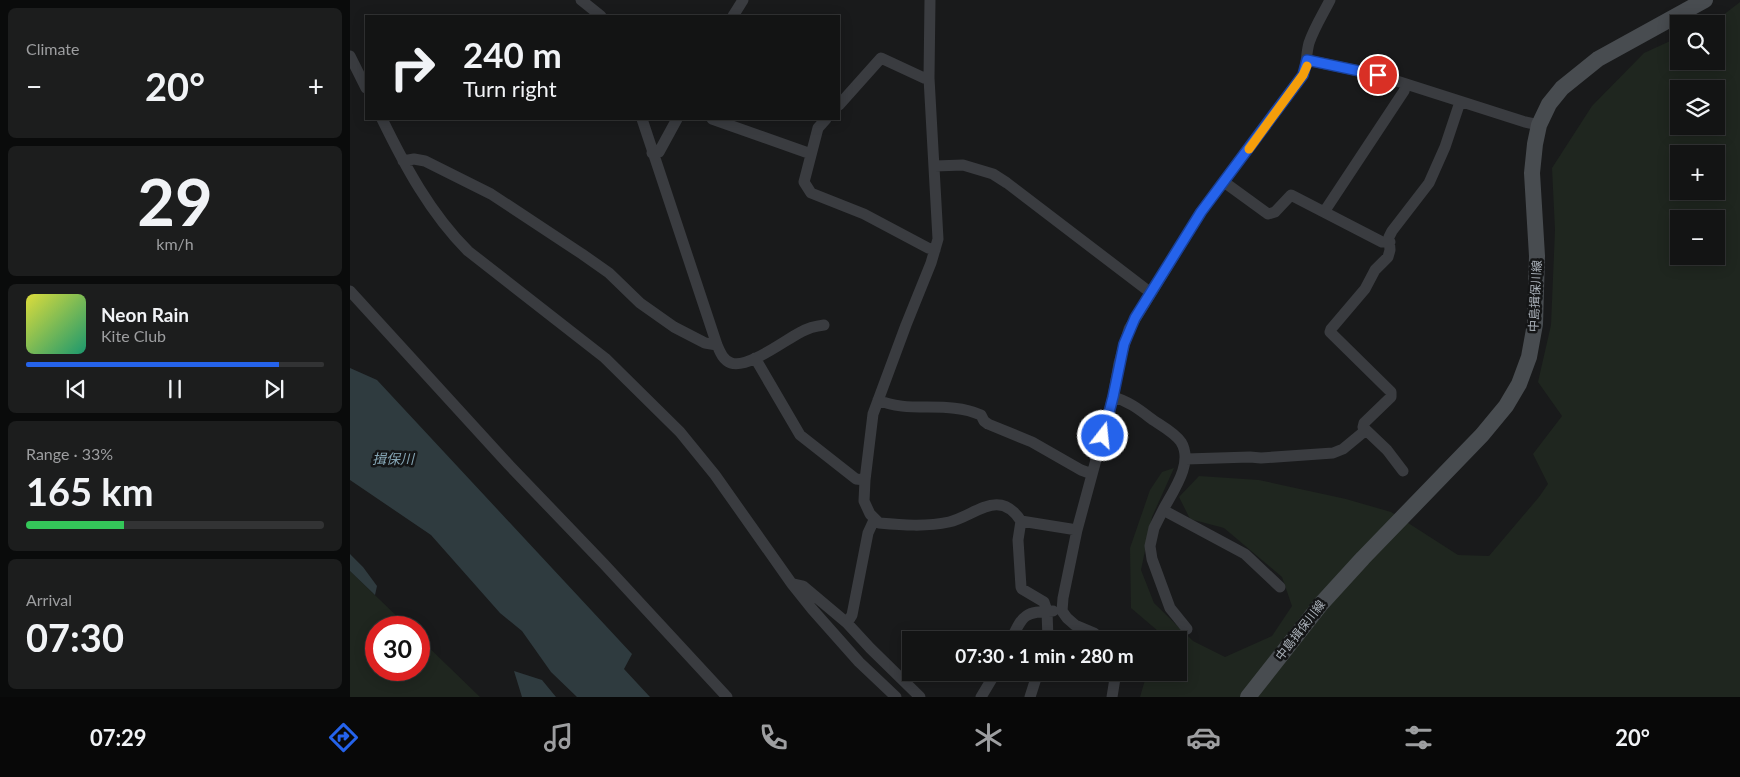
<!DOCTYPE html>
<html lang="en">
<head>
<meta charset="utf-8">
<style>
  body { margin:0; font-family:Lato,"Noto Sans JP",sans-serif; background:#1c1d1d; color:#f1f3f6; height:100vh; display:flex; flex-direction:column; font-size:19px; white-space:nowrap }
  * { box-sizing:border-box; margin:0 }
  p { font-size:16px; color:#9d9ea0 }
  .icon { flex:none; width:28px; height:28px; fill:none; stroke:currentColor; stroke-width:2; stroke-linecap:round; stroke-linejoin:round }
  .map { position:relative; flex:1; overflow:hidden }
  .side { display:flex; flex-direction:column; gap:8px; padding:8px; background:#0a0b0b; width:350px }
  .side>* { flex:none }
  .banner { position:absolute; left:15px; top:15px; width:475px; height:105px; border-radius:0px; box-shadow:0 2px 12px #0003,0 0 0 1px #323334; background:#131414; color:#f1f3f6; overflow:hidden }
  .tools { position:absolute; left:1320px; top:15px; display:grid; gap:10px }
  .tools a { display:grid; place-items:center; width:55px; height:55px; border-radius:0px; background:#131414; box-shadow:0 2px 12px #0003,0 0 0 1px #323334; font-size:25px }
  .speed { position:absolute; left:15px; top:616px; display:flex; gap:10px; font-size:25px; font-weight:700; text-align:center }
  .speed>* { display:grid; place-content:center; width:65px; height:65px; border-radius:50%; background:#131414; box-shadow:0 2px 12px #0003,0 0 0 1px #323334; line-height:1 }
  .speed .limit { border:8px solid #d22; background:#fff; color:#111 }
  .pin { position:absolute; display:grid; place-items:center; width:42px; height:42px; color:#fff; margin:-21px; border:2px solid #fff; border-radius:50%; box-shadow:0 1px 5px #0007 }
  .me { position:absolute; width:55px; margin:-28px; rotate:16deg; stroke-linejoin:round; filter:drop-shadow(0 0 4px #0008) }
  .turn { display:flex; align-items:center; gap:18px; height:105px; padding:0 15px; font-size:22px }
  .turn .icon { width:65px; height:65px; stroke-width:2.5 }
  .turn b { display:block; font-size:35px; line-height:42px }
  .big { font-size:38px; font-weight:700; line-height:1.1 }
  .side .tile { flex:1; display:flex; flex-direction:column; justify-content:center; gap:8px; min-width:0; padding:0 18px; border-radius:8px; background:#1c1d1d }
  .side .dial { align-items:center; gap:0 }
  .dial b { font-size:65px; line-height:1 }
  .song { display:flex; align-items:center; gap:15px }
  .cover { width:60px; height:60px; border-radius:8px; background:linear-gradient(135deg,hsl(60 70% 55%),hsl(160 70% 35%)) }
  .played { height:5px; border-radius:2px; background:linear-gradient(90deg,#2563eb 85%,#323334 85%) }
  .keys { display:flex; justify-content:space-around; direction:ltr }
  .heat { display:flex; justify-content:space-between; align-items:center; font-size:28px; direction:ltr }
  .charge { height:8px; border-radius:4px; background:linear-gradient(90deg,#34c759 33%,#323334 0) }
  .trip { position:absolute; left:552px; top:631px; width:285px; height:50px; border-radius:0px; background:#131414; box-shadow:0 2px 12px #0003,0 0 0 1px #323334; font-weight:700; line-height:50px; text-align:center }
  .tab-bar { display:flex; height:80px; justify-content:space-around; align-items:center; background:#080808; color:#9d9ea0 }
  .tab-bar .icon { width:35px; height:35px }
  .tab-bar .active { color:#2563eb }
  .tab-bar b { font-size:22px; color:#f1f3f6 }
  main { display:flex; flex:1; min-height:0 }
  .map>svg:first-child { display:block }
  .green { fill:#1f261f; fill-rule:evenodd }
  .water { fill:#2f3b3f }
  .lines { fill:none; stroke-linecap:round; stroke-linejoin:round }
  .street { stroke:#3a3c40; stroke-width:11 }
  .secondary { stroke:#484c50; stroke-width:16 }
  .route-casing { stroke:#184099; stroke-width:12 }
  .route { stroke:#2563eb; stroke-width:9 }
  .slow { stroke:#f59e0b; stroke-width:9 }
  .labels { text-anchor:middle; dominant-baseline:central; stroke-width:5; stroke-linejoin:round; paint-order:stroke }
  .street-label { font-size:12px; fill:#acb3bb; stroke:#141516 }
  .water-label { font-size:14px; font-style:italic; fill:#85a5b4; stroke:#141516 }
</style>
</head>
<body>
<main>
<section class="side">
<div class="tile"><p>Climate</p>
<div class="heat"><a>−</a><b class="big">20°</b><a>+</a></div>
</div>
<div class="tile dial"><b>29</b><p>km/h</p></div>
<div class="tile">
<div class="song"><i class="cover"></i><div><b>Neon Rain</b><p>Kite Club</p></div></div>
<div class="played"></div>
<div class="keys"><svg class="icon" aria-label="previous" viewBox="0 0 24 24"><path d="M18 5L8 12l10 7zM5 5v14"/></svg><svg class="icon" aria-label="pause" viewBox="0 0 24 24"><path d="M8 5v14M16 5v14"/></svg><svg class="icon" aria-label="next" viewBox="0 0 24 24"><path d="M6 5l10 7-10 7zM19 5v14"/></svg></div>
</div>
<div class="tile"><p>Range · 33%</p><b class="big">165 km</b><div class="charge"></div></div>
<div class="tile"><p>Arrival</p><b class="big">07:30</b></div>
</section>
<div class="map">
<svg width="1390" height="697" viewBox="0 0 1390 697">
  <rect width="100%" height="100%" fill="#191a1b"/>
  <path class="green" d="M1390,2V697H790L797,673L829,672V640H806L808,631L781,608L780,548L800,490L812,472L824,468L802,517L791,570L804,603L843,641L875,657L922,636L942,606L932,577L874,528L840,519L829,497L849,476L909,480L996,499L1041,512L1108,555L1139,556L1189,497L1198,484L1183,454L1212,416L1188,382L1201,325L1205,230L1202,168L1242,106L1294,53L1329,37V61H1366V24H1357L1368,19ZM1329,89H1366V126H1329ZM1329,154H1366V191H1329ZM1329,219H1366V256H1329Z
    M0,571L58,627L26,628V670H69V638L130,697H0Z"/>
  <path class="water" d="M0,368L27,380L282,654L274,669L300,697H227L201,672L172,631L150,613L81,535L0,480Z
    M0,554L13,567L27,586L25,595L0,571Z
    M164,671L192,680L206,697H172Z"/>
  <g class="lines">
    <path class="street" d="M231,0L251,16
      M580,0L579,78L588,239L581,263L556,325L523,414L515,480L514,501L520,514L529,523C552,525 576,527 599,522C625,516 649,487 671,521L727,530
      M383,16L393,0
      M0,56L16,88
      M957,60L1028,75L1175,122L1189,125
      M489,105L531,58L574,78H579
      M32,119C55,166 80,213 118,251L255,358L330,432L365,475L442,584L462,609L509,662L546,697
      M292,119L367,345C370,352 373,360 381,363C398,369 435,340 451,332C458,328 466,326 474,325
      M362,119L461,154
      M476,119L468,128L454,182L461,193L514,214L578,248L585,250
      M302,153L309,152L327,119
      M53,161L64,159L75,161L141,194L232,254L259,273L290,303L324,327L355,343L367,345
      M585,166L613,165L643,174L657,183L801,293
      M874,182L918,214L925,212L941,195L1032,242H1040
      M974,212L1054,91L1056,84
      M0,291L159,465L254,564L377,697
      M405,358L450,435L506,479L515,480
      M763,397C779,401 791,411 803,420C812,426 825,433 831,442C844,463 823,491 813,510L895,554L930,587
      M528,400C559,414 597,400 631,415L634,421L638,424L682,442L731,470L742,474
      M1016,430L1013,427L1014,423L1041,397V392L980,332L981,329L1015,289L1025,270L1038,257L1040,250L1039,237L1042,231L1079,183L1095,147L1110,102
      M836,459L900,457L911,458L983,453L993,449L1016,430L1037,450L1053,471
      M813,510L804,528L800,546L802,559L820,608L837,629
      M671,521L668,540L671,587L672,589L694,602L697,611L698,640
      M444,584L453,586L497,623L520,648L570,697
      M497,623L502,615L518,533L524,520
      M661,640C673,614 675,612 703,611
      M753,640L744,633L725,625L717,618L712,611L713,598L727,530L763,397L769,363L779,329L851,212L953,75C957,64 956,54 959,43C964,28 973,14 980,0
      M631,697L646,672
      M680,697L688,672
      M762,697L766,672"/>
    <path class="secondary" d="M898,697L971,604L1013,558L1132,435L1156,406L1169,384L1179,357L1185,324L1187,256L1182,173L1185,144L1189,125L1199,104L1212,88L1248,59L1355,0"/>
  </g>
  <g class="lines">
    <g class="route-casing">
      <path id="route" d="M753,436L763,397L774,344L785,318L851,212L953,75L957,60L1028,75"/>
    </g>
    <use href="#route" class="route"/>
    <path class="slow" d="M899,149L953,75L957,66"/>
  </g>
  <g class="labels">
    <g class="street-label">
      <text transform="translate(1185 296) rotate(-87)">中島揖保川線</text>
      <text transform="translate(950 630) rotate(-52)">中島揖保川線</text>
    </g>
    <g class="water-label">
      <text x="43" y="458">揖保川</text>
    </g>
  </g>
</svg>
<div class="tools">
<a><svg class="icon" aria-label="search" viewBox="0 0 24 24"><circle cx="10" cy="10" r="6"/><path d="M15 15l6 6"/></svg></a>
<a><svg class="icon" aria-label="layers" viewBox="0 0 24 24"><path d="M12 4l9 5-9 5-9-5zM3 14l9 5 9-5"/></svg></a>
<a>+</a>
<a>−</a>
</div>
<div class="speed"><div class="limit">30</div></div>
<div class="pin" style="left:1028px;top:75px;background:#d93025"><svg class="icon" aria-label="arrive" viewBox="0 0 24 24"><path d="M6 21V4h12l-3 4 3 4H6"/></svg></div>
<svg class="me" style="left:753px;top:436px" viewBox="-20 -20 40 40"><circle r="17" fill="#2563eb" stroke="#fff" stroke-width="3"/><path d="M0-11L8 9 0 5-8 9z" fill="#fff"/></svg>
<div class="trip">07:30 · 1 min · 280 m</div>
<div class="banner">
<div class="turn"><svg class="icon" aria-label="right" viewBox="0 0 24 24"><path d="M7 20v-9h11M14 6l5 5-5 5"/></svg><div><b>240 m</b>Turn right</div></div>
</div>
</div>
</main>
<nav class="tab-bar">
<b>07:29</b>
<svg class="icon active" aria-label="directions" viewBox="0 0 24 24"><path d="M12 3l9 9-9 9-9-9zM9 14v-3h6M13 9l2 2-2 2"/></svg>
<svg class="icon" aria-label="music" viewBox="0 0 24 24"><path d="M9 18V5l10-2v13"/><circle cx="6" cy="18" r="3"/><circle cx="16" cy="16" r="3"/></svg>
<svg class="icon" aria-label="phone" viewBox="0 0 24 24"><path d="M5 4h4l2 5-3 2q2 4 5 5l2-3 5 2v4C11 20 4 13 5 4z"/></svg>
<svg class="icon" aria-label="climate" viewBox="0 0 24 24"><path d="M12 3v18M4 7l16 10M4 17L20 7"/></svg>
<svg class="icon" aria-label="car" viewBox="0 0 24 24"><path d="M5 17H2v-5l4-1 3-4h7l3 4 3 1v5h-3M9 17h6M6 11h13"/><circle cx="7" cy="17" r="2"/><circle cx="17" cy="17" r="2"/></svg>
<svg class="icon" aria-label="filters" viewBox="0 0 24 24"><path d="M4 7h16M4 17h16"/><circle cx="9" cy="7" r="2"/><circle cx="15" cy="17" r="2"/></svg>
<b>20°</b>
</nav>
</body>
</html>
